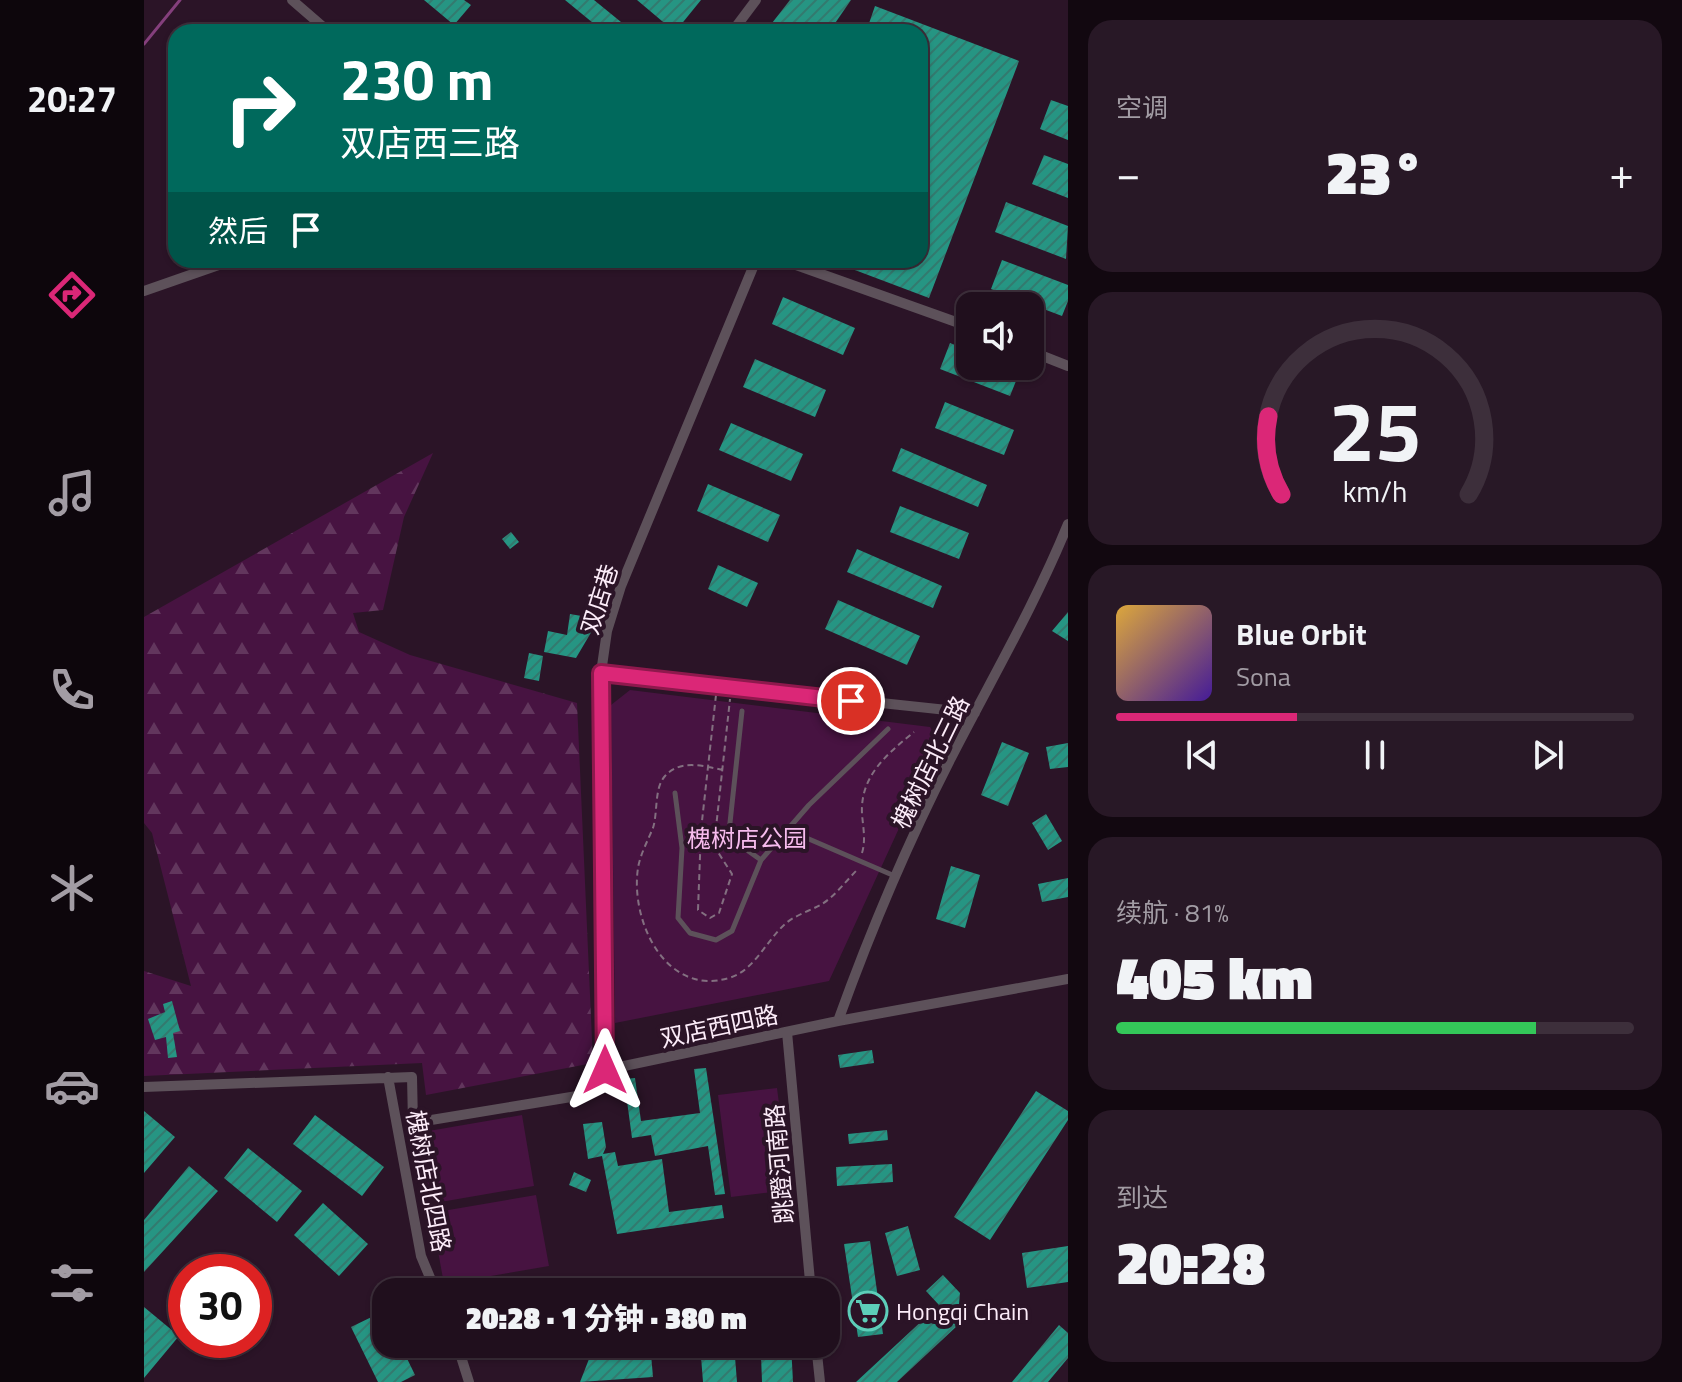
<!DOCTYPE html>
<html lang="zh">
<head>
<meta charset="utf-8">
<style>
  body { margin:0; font-family:"Titillium Web","Noto Sans SC",sans-serif; background:#281826; color:#f1f3f6; height:100vh; display:flex; flex-direction:column; font-size:30px; white-space:nowrap }
  * { box-sizing:border-box; margin:0 }
  p { font-size:26px; color:#a29ca4 }
  .icon { flex:none; width:44px; height:44px; fill:none; stroke:currentColor; stroke-width:2; stroke-linecap:round; stroke-linejoin:round }
  .map { position:relative; flex:1; overflow:hidden }
  .drawer { display:flex; flex-direction:column; gap:20px; padding:20px; background:#120810; width:614px }
  .drawer>* { flex:none }
  .guide { position:absolute; left:24px; top:24px; width:760px; height:244px; border-radius:24px; box-shadow:0 2px 6px #0004,0 0 0 2px #3d2f3b; background:#00695c; color:#fff; overflow:hidden }
  .controls { position:absolute; left:812px; top:292px; display:grid; gap:16px }
  .controls a { display:grid; place-items:center; width:88px; height:88px; border-radius:16px; background:#200f1d; box-shadow:0 2px 6px #0004,0 0 0 2px #3d2f3b; font-size:40px }
  .speed { position:absolute; left:24px; top:1254px; display:flex; gap:16px; font-size:40px; font-weight:700; text-align:center }
  .speed>* { display:grid; place-content:center; width:104px; height:104px; border-radius:50%; background:#200f1d; box-shadow:0 2px 6px #0004,0 0 0 2px #3d2f3b; line-height:1 }
  .speed .limit { border:12px solid #d22; background:#fff; color:#111 }
  .pin { position:absolute; display:grid; place-items:center; width:68px; height:68px; color:#fff; margin:-34px; border:4px solid #fff; border-radius:50%; box-shadow:0 2px 8px #0007 }
  .me { position:absolute; width:88px; margin:-44px; rotate:0deg; stroke-linejoin:round; filter:drop-shadow(0 0 6px #0008) }
  .turn { display:flex; align-items:center; gap:28px; height:168px; padding:0 40px; font-size:36px }
  .turn .icon { width:104px; height:104px; stroke-width:2.5 }
  .turn b { display:block; font-size:56px; line-height:68px }
  .then { display:flex; align-items:center; height:76px; padding:0 40px; background:#0003; gap:16px; font-size:30px }
  .big { font-size:60px; font-weight:800; line-height:1.1 }
  .drawer .widget { flex:1; display:flex; flex-direction:column; justify-content:center; gap:12px; min-width:0; padding:0 28px; border-radius:24px; background:#281826 }
  .drawer .dial { align-items:center; gap:0 }
  .dial svg { height:208px; overflow:visible; fill:none; stroke:#3d2f3b; stroke-width:7; stroke-linecap:round; text-anchor:middle }
  .dial text { fill:#f1f3f6; stroke:none }
  .song { display:flex; align-items:center; gap:24px }
  .cover { width:96px; height:96px; border-radius:12px; background:linear-gradient(135deg,hsl(40 70% 55%),hsl(260 70% 35%)) }
  .played { height:8px; border-radius:4px; background:linear-gradient(90deg,#db2777 35%,#3d2f3b 35%) }
  .keys { display:flex; justify-content:space-around; direction:ltr }
  .heat { display:flex; justify-content:space-between; align-items:center; font-size:44px; direction:ltr }
  .charge { height:12px; border-radius:6px; background:linear-gradient(90deg,#34c759 81%,#3d2f3b 0) }
  .trip { position:absolute; left:228px; top:1278px; width:468px; height:80px; border-radius:24px; background:#200f1d; box-shadow:0 2px 6px #0004,0 0 0 2px #3d2f3b; font-weight:800; line-height:80px; text-align:center }
  main { display:flex; flex:1; min-height:0 }
  .dock { display:flex; flex-direction:column; width:144px; justify-content:space-around; align-items:center; background:#0d060c; color:#a29ca4 }
  .dock .icon { width:56px; height:56px }
  .dock .on { color:#db2777 }
  .dock b { font-size:36px; color:#f1f3f6 }
  .map>svg:first-child { display:block }
  .green { fill:#471341 }
  .forest { fill:url(#forest-firs) }
  .lines { fill:none; stroke-linecap:round; stroke-linejoin:round }
  .stream { stroke:#843f7c; stroke-width:3 }
  .building { fill:url(#building-hatch) }
  .path { stroke:#836f80; stroke-width:2; stroke-dasharray:6 4; stroke-linecap:butt }
  .lane { stroke:#5d515a; stroke-width:5 }
  .street { stroke:#5d515a; stroke-width:10 }
  .route-casing { stroke:#8e194d; stroke-width:20 }
  .route { stroke:#db2777; stroke-width:14 }
  .labels { text-anchor:middle; dominant-baseline:central; stroke-width:8; stroke-linejoin:round; paint-order:stroke }
  .street-label { font-size:24px; fill:#fcecf9; stroke:#2b1427 }
  .park-label { font-size:24px; fill:#f7bced; stroke:#2b1427 }
  .poi-label { font-size:24px; fill:#fcecf9; stroke:#2b1427; text-anchor:start }
</style>
</head>
<body>
<main>
<nav class="dock">
<b>20:27</b>
<svg class="icon on" aria-label="directions" viewBox="0 0 24 24"><path d="M12 3l9 9-9 9-9-9zM9 14v-3h6M13 9l2 2-2 2"/></svg>
<svg class="icon" aria-label="music" viewBox="0 0 24 24"><path d="M9 18V5l10-2v13"/><circle cx="6" cy="18" r="3"/><circle cx="16" cy="16" r="3"/></svg>
<svg class="icon" aria-label="phone" viewBox="0 0 24 24"><path d="M5 4h4l2 5-3 2q2 4 5 5l2-3 5 2v4C11 20 4 13 5 4z"/></svg>
<svg class="icon" aria-label="climate" viewBox="0 0 24 24"><path d="M12 3v18M4 7l16 10M4 17L20 7"/></svg>
<svg class="icon" aria-label="car" viewBox="0 0 24 24"><path d="M5 17H2v-5l4-1 3-4h7l3 4 3 1v5h-3M9 17h6M6 11h13"/><circle cx="7" cy="17" r="2"/><circle cx="17" cy="17" r="2"/></svg>
<svg class="icon" aria-label="filters" viewBox="0 0 24 24"><path d="M4 7h16M4 17h16"/><circle cx="9" cy="7" r="2"/><circle cx="15" cy="17" r="2"/></svg>
</nav>
<div class="map">
<svg width="924" height="1382" viewBox="0 0 924 1382">
  <defs>
    <pattern id="forest-firs" width="22" height="20" patternUnits="userSpaceOnUse" patternTransform="scale(2)"><rect width="22" height="20" fill="#471341"/><path d="M5 1l3.5 6h-7zM16 11l3.5 6h-7z" fill="#62365d"/></pattern>
    <pattern id="building-hatch" width="6" height="6" patternUnits="userSpaceOnUse" patternTransform="scale(2)"><rect width="6" height="6" fill="#269583"/><path d="M-1 1l2-2M0 6l6-6M5 7l2-2" fill="none" stroke="#337a6f"/></pattern>
  </defs>
  <rect width="100%" height="100%" fill="#2b1427"/>
  <path class="green" d="M486,690L786,727L795,741L685,981L471,1023L467,705Z
    M633,1088L646,1190L587,1197L574,1095Z
    M378,1115L390,1186L285,1204L273,1133Z
    M392,1195L405,1266L300,1284L287,1213Z"/>
  <path class="forest" d="M289,453L260,517L239,610L209,613L215,632L266,655L433,703L449,1063L282,1095L278,1063L0,1076V971L47,986L8,833L0,823V617Z"/>
  <g class="lines">
    <path class="stream" d="M0,44L36,0"/>
  </g>
  <path class="building" d="M280,0H320L327,5L310,25Z
    M421,0H450L477,22L469,32H460Z
    M493,0H557L531,32Z
    M646,0H707L685,32H621Z
    M731,6L875,61L785,298L687,261L776,260V32H722Z
    M907,100L924,106V140L896,129Z
    M900,155L924,164V198L888,184Z
    M862,202L924,226L922,259L851,232Z
    M858,260L924,285V301L918,316L847,289Z
    M639,297L711,328L699,355L628,324Z
    M806,343L826,351V366H864L876,371L866,396L796,369Z
    M611,359L682,390L671,417L599,387Z
    M801,402L870,430L860,455L791,428Z
    M587,423L659,454L647,481L575,450Z
    M757,448L843,485L834,507L748,471Z
    M564,484L636,515L624,542L553,511Z
    M756,506L825,533L815,559L746,532Z
    M367,532L375,542L366,549L358,539Z
    M713,549L798,586L789,608L703,572Z
    M574,565L614,583L603,607L564,589Z
    M694,600L776,636L763,665L681,629Z
    M924,612V641L908,631Z
    M426,614L455,619L432,658L400,652L404,631L423,635Z
    M385,653L399,656L395,681L380,678Z
    M858,742L885,753L864,806L837,795Z
    M924,743V767L906,769L902,747Z
    M902,814L918,841L904,850L888,823Z
    M807,866L836,875L821,928L792,919Z
    M924,878V897L898,902L894,884Z
    M28,1001L36,1031L29,1033L33,1057L24,1058L22,1037L11,1040L4,1019L21,1012L19,1004Z
    M728,1050L730,1063L696,1068L694,1055Z
    M562,1068L581,1194L571,1195L564,1146L511,1156L507,1135L488,1138L480,1079L491,1078L497,1121L556,1113L550,1069Z
    M892,1091L924,1111V1120L846,1240L810,1217Z
    M0,1111L31,1137L0,1173Z
    M171,1115L240,1167L218,1196L149,1144Z
    M458,1122L462,1147L459,1154L471,1152L474,1166L518,1159L525,1212L578,1205L580,1218L473,1234L458,1156L444,1159L439,1124Z
    M743,1130L744,1140L705,1144L704,1134Z
    M104,1148L158,1191L133,1222L80,1178Z
    M748,1164L749,1182L693,1186L692,1167Z
    M45,1166L74,1191L0,1272V1220Z
    M430,1172L447,1180L442,1192L425,1185Z
    M179,1203L224,1244L195,1276L150,1235Z
    M764,1226L776,1270L753,1276L741,1233Z
    M726,1241L739,1334L714,1337L700,1244Z
    M924,1246V1282L883,1288L878,1253Z
    M799,1275L816,1293L813,1326L753,1382H712L795,1305L782,1291Z
    M0,1307L35,1336L0,1378Z
    M240,1311L242,1344H256L271,1375L257,1382H234L207,1327Z
    M915,1325L924,1333V1358L904,1382H868Z
    M556,1344H647L649,1382H618L617,1355L591,1357L593,1382H559Z
    M507,1354L509,1377L436,1382L445,1359Z"/>
  <g class="lines">
    <path class="path" d="M572,695L557,830L554,910L566,918L575,913L588,874L570,846L586,699
      M579,770C560,766 536,759 521,776C510,788 514,812 509,828C504,840 496,855 494,868C486,920 521,997 585,978C610,971 622,941 641,924C651,915 666,911 678,904C691,896 702,881 713,870
      M718,853C722,840 719,827 718,814C716,776 743,754 770,732"/>
    <path class="lane" d="M598,711L585,832L593,843L617,860
      M531,793L538,848L534,918L546,933L572,940L588,931L617,860L665,805L744,729
      M644,830L753,877"/>
    <path class="street" d="M148,0L185,32
      M588,32L612,0
      M638,260L826,327
      M0,291L89,260
      M886,351L924,366
      M457,673L831,713
      M694,1021C726,932 764,842 807,758C847,680 891,605 924,524
      M643,1032L667,1292
      M461,1070L457,673L463,631L477,586L612,260
      M244,1077L277,1256L292,1292
      M0,1087L268,1077L269,1123L433,1096L461,1070L694,1021L924,979
      M313,1344L325,1382
      M672,1344L676,1382"/>
  </g>
  <g class="lines">
    <g class="route-casing">
      <path id="route" d="M461,1070L457,673L707,701"/>
    </g>
    <use href="#route" class="route"/>
  </g>
  <defs>
    <g id="supermarket-ring" transform="scale(2)"><circle r="9.5" fill="#2b1427" stroke="#5dceb9" stroke-width="1.5"/><path d="M-6-5.5h2.5l.6 2H6L4.5 2H-2.5L-4.4-4H-6ZM-1.5 3.2a1.3 1.3 0 1 0 .1 0ZM3 3.2a1.3 1.3 0 1 0 .1 0Z" fill="#5dceb9"/></g>
  </defs>
  <g fill-rule="evenodd">
    <use href="#supermarket-ring" x="724" y="1311"/>
  </g>
  <g class="labels">
    <g class="street-label">
      <text transform="translate(455 599) rotate(-73)">双店巷</text>
      <text transform="translate(786 762) rotate(-64)">槐树店北三路</text>
      <text transform="translate(575 1026) rotate(-12)">双店西四路</text>
      <text transform="translate(635 1164) rotate(-95)">跳蹬河南路</text>
      <text transform="translate(285 1181) rotate(79)">槐树店北四路</text>
    </g>
    <g class="park-label">
      <text x="603" y="838">槐树店公园</text>
    </g>
    <g class="poi-label">
      <text x="752" y="1311">Hongqi Chain</text>
    </g>
  </g>
</svg>
<div class="controls">
<a><svg class="icon" aria-label="sound" viewBox="0 0 24 24"><path d="M4 9h4l5-4v14l-5-4H4zM17 9q2 3 0 6"/></svg></a>
</div>
<div class="speed"><div class="limit">30</div></div>
<div class="pin" style="left:707px;top:701px;background:#d93025"><svg class="icon" aria-label="arrive" viewBox="0 0 24 24"><path d="M6 21V4h12l-3 4 3 4H6"/></svg></div>
<svg class="me" style="left:461px;top:1070px" viewBox="-20 -20 40 40"><path d="M0-17L14 15 0 8-14 15z" fill="#db2777" stroke="#fff" stroke-width="4"/></svg>
<div class="trip">20:28 · 1 分钟 · 380 m</div>
<div class="guide">
<div class="turn"><svg class="icon" aria-label="right" viewBox="0 0 24 24"><path d="M7 20v-9h11M14 6l5 5-5 5"/></svg><div><b>230 m</b>双店西三路</div></div>
<div class="then">然后<svg class="icon" aria-label="arrive" viewBox="0 0 24 24"><path d="M6 21V4h12l-3 4 3 4H6"/></svg></div>
</div>
</div>
<section class="drawer">
<div class="widget"><p>空调</p>
<div class="heat"><a>−</a><b class="big">23°</b><a>+</a></div>
</div>
<div class="widget dial"><svg viewBox="0 0 100 80">
<path d="M14 69A42 42 0 1 1 86 69"/>
<path d="M14 69A42 42 0 0 1 9 39" stroke="#db2777"/>
<text x="50" y="56" font-size="32" font-weight="700">25</text>
<text x="50" y="72" font-size="11">km/h</text>
</svg></div>
<div class="widget">
<div class="song"><i class="cover"></i><div><b>Blue Orbit</b><p>Sona</p></div></div>
<div class="played"></div>
<div class="keys"><svg class="icon" aria-label="previous" viewBox="0 0 24 24"><path d="M18 5L8 12l10 7zM5 5v14"/></svg><svg class="icon" aria-label="pause" viewBox="0 0 24 24"><path d="M8 5v14M16 5v14"/></svg><svg class="icon" aria-label="next" viewBox="0 0 24 24"><path d="M6 5l10 7-10 7zM19 5v14"/></svg></div>
</div>
<div class="widget"><p>续航 · 81%</p><b class="big">405 km</b><div class="charge"></div></div>
<div class="widget"><p>到达</p><b class="big">20:28</b></div>
</section>
</main>
</body>
</html>
